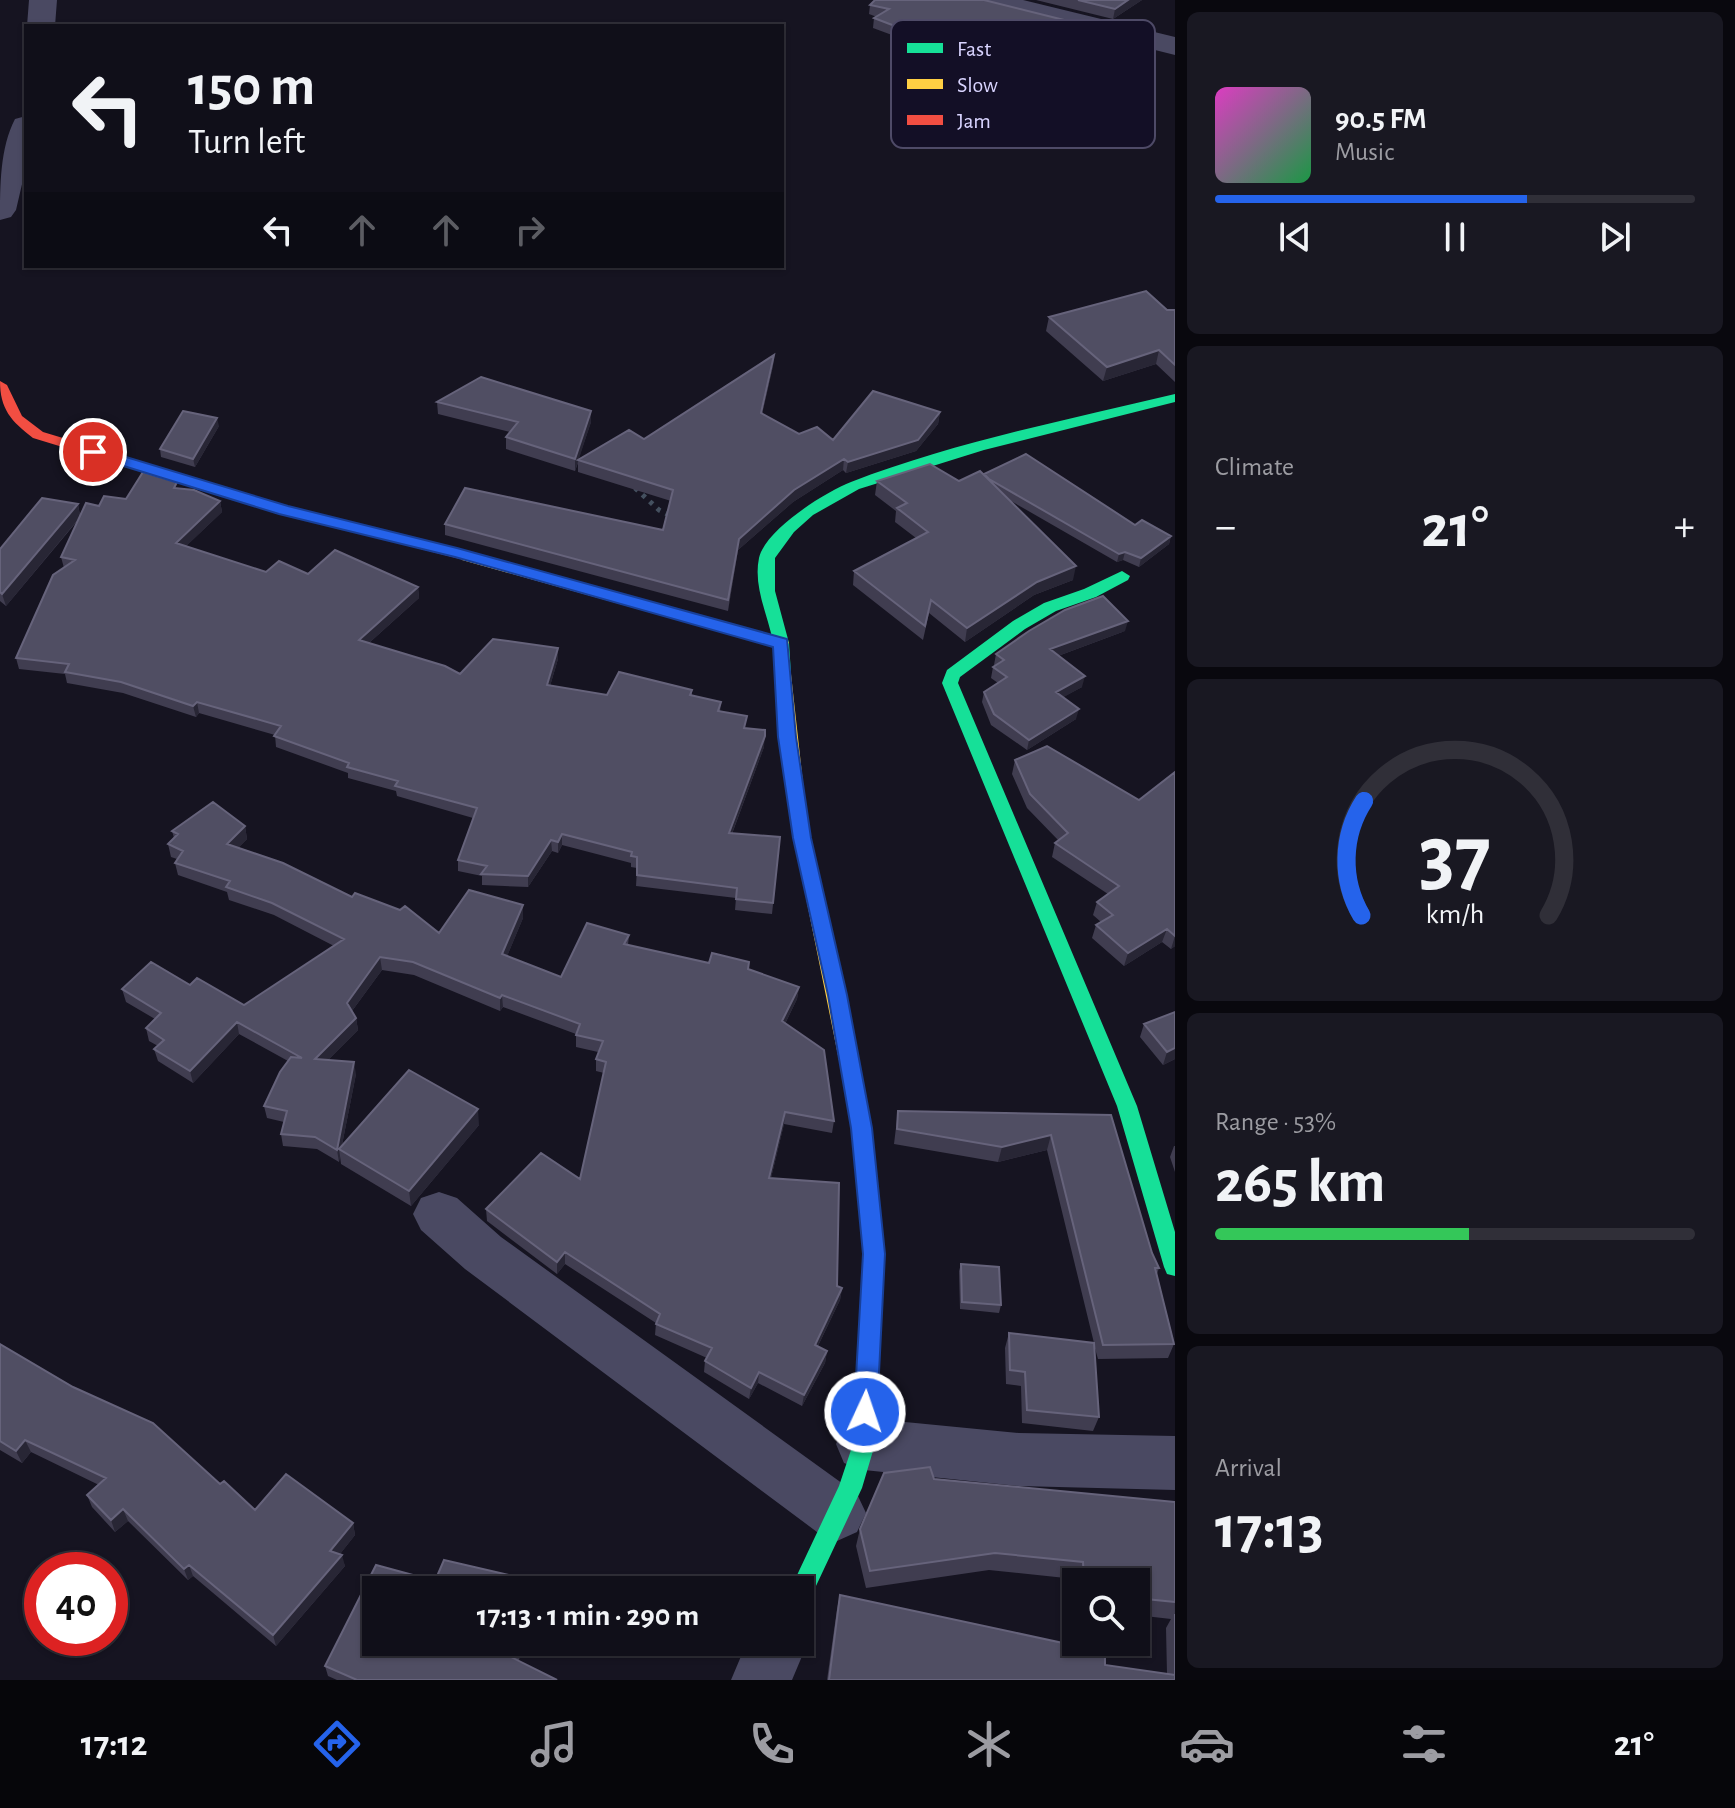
<!DOCTYPE html>
<html lang="en">
<head>
<meta charset="utf-8">
<style>
  body { margin:0; font-family:"Alegreya Sans",sans-serif; background:#191822; color:#f1f3f6; height:100vh; display:flex; flex-direction:column; font-size:30px; white-space:nowrap }
  * { box-sizing:border-box; margin:0 }
  p { font-size:26px; color:#9c9ca2 }
  .icon { flex:none; width:44px; height:44px; fill:none; stroke:currentColor; stroke-width:2; stroke-linecap:round; stroke-linejoin:round }
  .map { position:relative; flex:1; overflow:hidden }
  .sheet { display:flex; flex-direction:column; gap:12px; padding:12px; background:#09080e; width:560px }
  .sheet>* { flex:none }
  .banner { position:absolute; left:24px; top:24px; width:760px; height:244px; border-radius:0px; box-shadow:0 2px 6px #0004,0 0 0 2px #302f38; background:#100f19; color:#f1f3f6; overflow:hidden }
  .tools { position:absolute; left:1062px; top:1568px; display:grid; gap:16px }
  .tools a { display:grid; place-items:center; width:88px; height:88px; border-radius:0px; background:#100f19; box-shadow:0 2px 6px #0004,0 0 0 2px #302f38; font-size:40px }
  .speed { position:absolute; left:24px; top:1552px; display:flex; gap:16px; font-size:40px; font-weight:700; text-align:center }
  .speed>* { display:grid; place-content:center; width:104px; height:104px; border-radius:50%; background:#100f19; box-shadow:0 2px 6px #0004,0 0 0 2px #302f38; line-height:1 }
  .speed .limit { border:12px solid #d22; background:#fff; color:#111 }
  .pin { position:absolute; display:grid; place-items:center; width:68px; height:68px; color:#fff; margin:-34px; border:4px solid #fff; border-radius:50%; box-shadow:0 2px 8px #0007 }
  .me { position:absolute; width:88px; margin:-44px; rotate:3deg; stroke-linejoin:round; filter:drop-shadow(0 0 6px #0008) }
  .turn { display:flex; align-items:center; gap:28px; height:168px; padding:0 32px; font-size:36px }
  .turn .icon { width:104px; height:104px; stroke-width:2.5 }
  .turn b { display:block; font-size:56px; line-height:68px }
  .lanes { display:flex; align-items:center; height:76px; padding:0 32px; background:#0003; justify-content:center; gap:40px; direction:ltr }
  .lanes .off { opacity:.35 }
  .big { font-size:60px; font-weight:600; line-height:1.1 }
  .sheet .card { flex:1; display:flex; flex-direction:column; justify-content:center; gap:12px; min-width:0; padding:0 28px; border-radius:12px; background:#191822 }
  .sheet .dial { align-items:center; gap:0 }
  .dial svg { height:208px; overflow:visible; fill:none; stroke:#302f38; stroke-width:7; stroke-linecap:round; text-anchor:middle }
  .dial text { fill:#f1f3f6; stroke:none }
  .song { display:flex; align-items:center; gap:24px }
  .cover { width:96px; height:96px; border-radius:12px; background:linear-gradient(135deg,hsl(310 70% 55%),hsl(140 70% 35%)) }
  .played { height:8px; border-radius:4px; background:linear-gradient(90deg,#2563eb 65%,#302f38 65%) }
  .keys { display:flex; justify-content:space-around; direction:ltr }
  .heat { display:flex; justify-content:space-between; align-items:center; font-size:44px; direction:ltr }
  .charge { height:12px; border-radius:6px; background:linear-gradient(90deg,#34c759 53%,#302f38 0) }
  .trip { position:absolute; left:362px; top:1576px; width:452px; height:80px; border-radius:0px; background:#100f19; box-shadow:0 2px 6px #0004,0 0 0 2px #302f38; font-weight:600; line-height:80px; text-align:center }
  .menu { display:flex; height:128px; justify-content:space-around; align-items:center; background:#06060a; color:#9c9ca2 }
  .menu .icon { width:56px; height:56px }
  .menu .on { color:#2563eb }
  .menu b { font-size:36px; color:#f1f3f6 }
  main { display:flex; flex:1; min-height:0 }
  .map>svg:first-child { display:block }
  .lines { fill:none; stroke-linecap:round; stroke-linejoin:round }
  .path { stroke:#44505f; stroke-width:5; stroke-dasharray:4 6; stroke-linecap:butt }
  .street { fill:#4a4962; fill-rule:evenodd }
  .fast { fill:#16e098; fill-rule:evenodd }
  .slow { fill:#ffcf43; fill-rule:evenodd }
  .jam { fill:#f24e42; fill-rule:evenodd }
  .wall { fill:#403d50 }
  .shaded-wall { fill:#282635 }
  .building { fill:#504e63; stroke:#66637b; stroke-width:2 }
  .route { fill:#2563eb; stroke:#184099; stroke-width:2 }
  .key { fill:#130f26; stroke:#4e4a67; stroke-width:2 }
  .key-label { font-size:22px; fill:#d9d4ff }
</style>
</head>
<body>
<main>
<div class="map">
<svg width="1175" height="1680" viewBox="0 0 1175 1680">
  <rect width="100%" height="100%" fill="#161421"/>
  <g class="lines">
    <path class="path" d="M635,488L659,510L671,516"/>
    <path class="street" d="M29,0H57L55,26H27Z
      M975,0H1023L1175,37V55L979,6Z
      M26,116V167L16,210L11,217L0,220C0,185 0,148 15,119Z
      M439,1192L457,1198L501,1237L857,1494L866,1513L857,1532L837,1541L817,1532L465,1269L421,1230L413,1214L421,1198Z
      M864,1418L1019,1433L1175,1436V1490L1019,1486L864,1470L844,1463L836,1444L844,1425Z
      M800,1623L808,1642L792,1680H731L747,1642H800Z"/>
    <path class="fast" d="M1175,394V402L984,450L859,489L813,515L794,532L775,558V591L789,643L791,674L783,680L777,678C772,667 775,654 773,642C768,615 753,587 759,558C765,530 825,492 851,482C955,442 1067,420 1175,394Z
      M1122,571L1130,576L1128,580L1096,597L1056,611L1025,629L960,677L958,683L1137,1106L1175,1232V1276L1167,1274L1164,1267L1117,1106L942,683L947,670L1013,621L1044,603L1084,589Z
      M852,1067L859,1069L862,1075L871,1128L885,1254L875,1444L862,1488L808,1603L800,1607V1590H790L839,1486L853,1444L863,1254L851,1128L842,1075L845,1069Z"/>
    <path class="slow" d="M468,551L787,639L789,643L781,649L462,560L460,556L462,552Z
      M783,668L791,674L807,819L862,1075L859,1081L852,1083L845,1081L842,1075L790,819L775,674Z"/>
    <path class="jam" d="M0,381L7,385L22,416L43,432L288,506L468,551L476,556L468,561L279,513L33,438C11,421 0,409 0,381Z"/>
  </g>
  <path class="wall" d="M1036,0H1142L1113,19Z
    M870,5L1086,36L1062,52L1027,44L996,78L916,56L919,45L873,28L874,18L877,17L869,14Z
    M1175,310V382L1156,364L1103,381L1046,331L1049,317Z
    M774,355L773,366L762,414L799,434L833,440L940,412L938,424L916,451L846,473L843,470L793,502L738,550L728,611L445,535V524L663,530L671,501L578,472V463L575,471L506,449V437L510,432L438,414L437,402L591,422L578,460L644,439Z
    M219,426L195,467L161,457L160,449Z
    M984,474L1171,536L1169,544L1139,567L1123,560L1117,562L1011,501L1073,580L1034,595L965,642L929,613L923,640L853,585L854,571L916,538L895,522L896,511L875,495L877,481H959Z
    M179,488L220,501L222,512L186,546L266,572L308,574L418,587L419,598L369,643L460,674L558,659L550,686L607,695L692,690V696L721,702L720,712L746,728L764,747L732,834L780,837L772,914L735,910L736,898L636,886L637,868L631,867V863L562,845L558,853L552,851L528,887L482,885V876L458,871V860L473,818L397,796L396,791L348,778V773L276,747L275,735L199,713L196,717L123,693L67,683L65,674L19,669L16,658L64,568L61,557L79,519L6,606L0,601V549L78,504L80,515L99,506Z
    M1125,631L1058,656L1082,687L1063,697L1076,719L1027,750L991,725L982,702L984,692L998,683L991,678L993,667L995,666L994,665L996,654Z
    M1015,760L1139,800L1175,772V946L1171,949L1162,942L1124,966L1092,938L1096,925L1101,922L1093,915L1097,902L1108,894L1052,857L1055,843L1059,841L1027,808L1012,774Z
    M245,826L247,839L238,848L439,933L523,905V918L507,956L561,977L629,935L628,945L709,963L749,969L799,987L797,999L785,1024L834,1121L832,1133L784,1124L771,1178L837,1286L842,1288L840,1300L818,1346L827,1351L825,1363L802,1406L758,1383L749,1399L704,1372L705,1361L707,1358L655,1335L656,1323L565,1264L557,1274L487,1221L486,1209L580,1179L604,1073L596,1071V1059L598,1052L576,1047V1034L503,1007L500,1011L414,975L382,970L352,1011L356,1018L358,1030L328,1060L356,1074L342,1145L479,1125L411,1206L341,1164L340,1156L339,1162L317,1149L283,1146L281,1134L284,1122L267,1118L264,1106L288,1061L239,1034L193,1083L158,1061L154,1049L158,1046L149,1041L146,1028L155,1019L126,1002L122,989L190,985L244,1005L334,946L274,915L229,900L227,892L178,875L175,863L177,859L171,857L168,844L174,838L172,831Z
    M1175,1012V1059L1163,1065L1140,1037L1144,1024Z
    M898,1111L1111,1115L1152,1253L1159,1268L1157,1274L1174,1344L1168,1358L1098,1359L1094,1345L1099,1417L1093,1431L1022,1423L1021,1386L1006,1384L1005,1348L1009,1333L1094,1343L1047,1150L998,1162L894,1144Z
    M1174,1146H1175V1172L1170,1157Z
    M961,1264L1001,1305L999,1313L960,1309L959,1271Z
    M0,1344L220,1484L255,1510L353,1523L355,1535L340,1554L345,1566L276,1646L193,1576L188,1580L128,1521L115,1532L92,1507L87,1495L99,1485L31,1452L22,1463L0,1450Z
    M934,1479L1175,1502V1680H827L837,1609L840,1595L1105,1665L1167,1674L1166,1628L1171,1619L1136,1615V1582H1076V1590L1075,1579L989,1570L866,1588L856,1546L860,1529Z
    M444,1560L535,1581V1590H376V1642H524L519,1660H517L557,1680H337L328,1676L325,1666L376,1565L435,1581Z"/>
  <path class="shaded-wall" d="M1128,0H1142L1113,19L1115,9Z
    M1088,26L1086,36L1062,52L1063,41Z
    M1029,34L1027,44L996,78L998,68Z
    M1159,350L1156,364L1103,381L1107,367Z
    M774,355L773,366L760,424L761,413Z
    M591,411V422L575,471V459Z
    M940,412L938,424L916,451L846,473L848,462Z
    M217,418L219,426L195,467L193,459Z
    M844,459L843,470L793,502L738,550L728,611L739,539L794,490Z
    M220,501L222,512L178,554L176,543Z
    M78,504L80,517L6,606L2,594Z
    M1171,536L1169,544L1139,567L1141,558Z
    M1125,552L1123,560L1117,562L1119,554Z
    M1076,566L1073,580L1034,595L965,642L967,628L1037,582Z
    M418,587L419,598L360,651L359,640Z
    M1128,621L1125,631L1047,660L1050,649Z
    M558,648V659L547,696V685Z
    M1085,676L1082,687L1053,703L1056,692Z
    M197,702L199,713L196,717L193,706Z
    M1079,709L1076,719L1027,750L1029,740Z
    M765,736L764,747L728,844L729,833Z
    M245,826L247,839L230,857L227,844Z
    M562,834V845L558,853V842Z
    M551,840L552,851L528,887V876Z
    M523,905V918L503,966L502,954Z
    M1167,929L1162,942L1124,966L1128,953Z
    M1175,936V946L1171,949Z
    M380,957L382,970L349,1015L347,1003Z
    M799,987L797,999L780,1034L782,1021Z
    M502,995L503,1007L500,1011V998Z
    M356,1018L358,1030L317,1071L315,1059Z
    M237,1022L239,1034L193,1083L190,1071Z
    M1175,1048V1059L1163,1065L1167,1052Z
    M354,1062L356,1074L341,1150L339,1149L340,1156L339,1162L337,1150Z
    M478,1109L479,1125L411,1206L409,1191Z
    M785,1112L784,1124L768,1190L769,1178Z
    M1051,1135L1047,1150L998,1162L1002,1147Z
    M565,1252V1264L557,1274V1262Z
    M842,1288L840,1300L813,1356L815,1345Z
    M827,1351L825,1363L802,1406L804,1395Z
    M759,1372L758,1383L749,1399L751,1388Z
    M25,1440L31,1452L22,1463L16,1451Z
    M123,1509L128,1521L115,1532L111,1520Z
    M353,1523L355,1535L333,1563L330,1551Z
    M342,1555L345,1566L276,1646L273,1635Z
    M189,1565L193,1576L188,1580L184,1569Z
    M521,1642H524L519,1660V1650Z"/>
  <path class="building" d="M875,0H984L1088,26L1063,41L1029,34L998,68L918,46L926,38L874,18L889,9L870,5Z
    M1078,0H1128L1115,9Z
    M1146,291L1167,310H1175V365L1159,350L1107,367L1049,317Z
    M774,355L761,413L799,434L817,427L833,440L873,391L940,412L918,440L848,462L844,459L794,490L739,539L728,600L445,524L465,488L663,530L673,490L578,460L629,430L644,439Z
    M481,377L591,411L575,459L506,437L518,422L437,402Z
    M183,411L217,418L193,459L160,449Z
    M1026,454L1135,525L1142,520L1171,536L1141,558L1125,552L1119,554L989,479L984,474Z
    M930,464L959,481L980,471L1076,566L1037,582L967,628L931,600L925,626L854,571L928,532L897,508L907,503L877,481Z
    M143,472L177,482L174,488L194,490L220,501L176,543L266,572L279,561L308,574L335,550L418,587L359,640L445,666L460,674L493,639L558,648L547,685L607,695L619,672L692,690L690,695L721,702L718,711L747,716L744,728L765,730V736L729,833L780,837L773,903L736,899L737,888L637,875V857L631,856L632,852L562,834L558,842L551,840L528,876L481,874L487,866L458,860L477,808L395,786L398,781L347,767L349,763L274,736L281,726L197,702L193,706L121,682L65,672L69,664L16,658L53,575L75,560L61,557L86,503L99,506L104,496L126,499Z
    M42,498L78,504L2,594L0,592V549Z
    M1103,596L1128,621L1050,649L1085,676L1056,692L1079,709L1029,740L994,714L984,692L1007,677L993,667L1004,660L996,654L1029,631L1065,610Z
    M1047,746L1139,800L1175,772V936L1167,929L1128,953L1096,925L1113,915L1097,902L1119,886L1055,843L1068,833L1030,794L1015,760Z
    M213,802L245,826L227,844L283,863L352,897L355,893L400,910L405,906L439,933L469,890L523,905L502,954L561,977L587,923L629,935L624,944L709,963L712,953L749,962L748,969L799,987L782,1021L824,1050L834,1121L785,1112L769,1178L839,1183L837,1286L842,1288L815,1345L827,1351L804,1395L759,1372L751,1388L705,1361L712,1348L656,1324L660,1314L565,1252L557,1262L486,1209L541,1153L580,1179L606,1062L596,1059L603,1041L576,1035L580,1024L502,995L500,998L413,962L380,957L347,1003L356,1018L315,1059L354,1062L337,1150L315,1137L281,1134L287,1111L264,1106L280,1072L291,1057L302,1058L237,1022L190,1071L154,1049L164,1040L146,1028L161,1013L122,989L151,962L190,985L197,978L244,1005L344,939L272,903L226,887L230,881L175,863L183,851L168,844L178,834L172,831Z
    M1175,1012V1048L1167,1052L1144,1024Z
    M409,1070L478,1109L409,1191L339,1149Z
    M898,1111L1111,1115L1152,1253L1159,1268H1155L1174,1344L1103,1345L1051,1135L1002,1147L897,1129Z
    M961,1264L999,1267L1001,1305L962,1302Z
    M1009,1333L1094,1343L1099,1417L1027,1410L1025,1372L1010,1370Z
    M0,1344L73,1387L153,1423L220,1484L224,1481L255,1510L286,1474L353,1523L330,1551L342,1555L273,1635L189,1565L184,1569L123,1509L111,1520L87,1495L106,1478L25,1440L16,1451L0,1441Z
    M930,1467L934,1479L1175,1502V1602L1136,1598V1582H1084L1083,1562L995,1553L870,1571L860,1529L884,1473Z
    M444,1560L535,1581L533,1590H376V1642H521L519,1650L495,1649L557,1680H357L325,1666L376,1565L435,1581Z
    M840,1595L1105,1652V1665L1175,1675V1614V1680H829Z"/>
  <path class="route" d="M93,447L288,506L457,548L787,639L796,737L811,838L847,995L872,1128L885,1254L877,1412L873,1420L865,1423L857,1420L854,1412L863,1254L851,1128L828,995L793,838L778,737L773,647L455,557L279,514L88,455L85,452Z"/>
  <rect x="891" y="20" width="264" height="128" rx="12" class="key"/>
  <rect x="907" y="43" width="36" height="10" fill="#16e098"/>
  <rect x="907" y="79" width="36" height="10" fill="#ffcf43"/>
  <rect x="907" y="115" width="36" height="10" fill="#f24e42"/>
  <g class="key-label">
    <text x="957" y="56">Fast</text>
    <text x="957" y="92">Slow</text>
    <text x="957" y="128">Jam</text>
  </g>
</svg>
<div class="tools">
<a><svg class="icon" aria-label="search" viewBox="0 0 24 24"><circle cx="10" cy="10" r="6"/><path d="M15 15l6 6"/></svg></a>
</div>
<div class="speed"><div class="limit">40</div></div>
<div class="pin" style="left:93px;top:452px;background:#d93025"><svg class="icon" aria-label="arrive" viewBox="0 0 24 24"><path d="M6 21V4h12l-3 4 3 4H6"/></svg></div>
<svg class="me" style="left:865px;top:1412px" viewBox="-20 -20 40 40"><circle r="17" fill="#2563eb" stroke="#fff" stroke-width="3"/><path d="M0-11L8 9 0 5-8 9z" fill="#fff"/></svg>
<div class="trip">17:13 · 1 min · 290 m</div>
<div class="banner">
<div class="turn"><svg class="icon" aria-label="left" viewBox="0 0 24 24"><path d="M17 20v-9H6M10 6l-5 5 5 5"/></svg><div><b>150 m</b>Turn left</div></div>
<div class="lanes"><svg class="icon" aria-label="left" viewBox="0 0 24 24"><path d="M17 20v-9H6M10 6l-5 5 5 5"/></svg><svg class="icon off" aria-label="ahead" viewBox="0 0 24 24"><path d="M12 20V5M6 11l6-6 6 6"/></svg><svg class="icon off" aria-label="ahead" viewBox="0 0 24 24"><path d="M12 20V5M6 11l6-6 6 6"/></svg><svg class="icon off" aria-label="right" viewBox="0 0 24 24"><path d="M7 20v-9h11M14 6l5 5-5 5"/></svg></div>
</div>
</div>
<section class="sheet">
<div class="card">
<div class="song"><i class="cover"></i><div><b>90.5 FM</b><p>Music</p></div></div>
<div class="played"></div>
<div class="keys"><svg class="icon" aria-label="previous" viewBox="0 0 24 24"><path d="M18 5L8 12l10 7zM5 5v14"/></svg><svg class="icon" aria-label="pause" viewBox="0 0 24 24"><path d="M8 5v14M16 5v14"/></svg><svg class="icon" aria-label="next" viewBox="0 0 24 24"><path d="M6 5l10 7-10 7zM19 5v14"/></svg></div>
</div>
<div class="card"><p>Climate</p>
<div class="heat"><a>−</a><b class="big">21°</b><a>+</a></div>
</div>
<div class="card dial"><svg viewBox="0 0 100 80">
<path d="M14 69A42 42 0 1 1 86 69"/>
<path d="M14 69A42 42 0 0 1 15 25" stroke="#2563eb"/>
<text x="50" y="56" font-size="32" font-weight="700">37</text>
<text x="50" y="72" font-size="11">km/h</text>
</svg></div>
<div class="card"><p>Range · 53%</p><b class="big">265 km</b><div class="charge"></div></div>
<div class="card"><p>Arrival</p><b class="big">17:13</b></div>
</section>
</main>
<nav class="menu">
<b>17:12</b>
<svg class="icon on" aria-label="directions" viewBox="0 0 24 24"><path d="M12 3l9 9-9 9-9-9zM9 14v-3h6M13 9l2 2-2 2"/></svg>
<svg class="icon" aria-label="music" viewBox="0 0 24 24"><path d="M9 18V5l10-2v13"/><circle cx="6" cy="18" r="3"/><circle cx="16" cy="16" r="3"/></svg>
<svg class="icon" aria-label="phone" viewBox="0 0 24 24"><path d="M5 4h4l2 5-3 2q2 4 5 5l2-3 5 2v4C11 20 4 13 5 4z"/></svg>
<svg class="icon" aria-label="climate" viewBox="0 0 24 24"><path d="M12 3v18M4 7l16 10M4 17L20 7"/></svg>
<svg class="icon" aria-label="car" viewBox="0 0 24 24"><path d="M5 17H2v-5l4-1 3-4h7l3 4 3 1v5h-3M9 17h6M6 11h13"/><circle cx="7" cy="17" r="2"/><circle cx="17" cy="17" r="2"/></svg>
<svg class="icon" aria-label="filters" viewBox="0 0 24 24"><path d="M4 7h16M4 17h16"/><circle cx="9" cy="7" r="2"/><circle cx="15" cy="17" r="2"/></svg>
<b>21°</b>
</nav>
</body>
</html>
